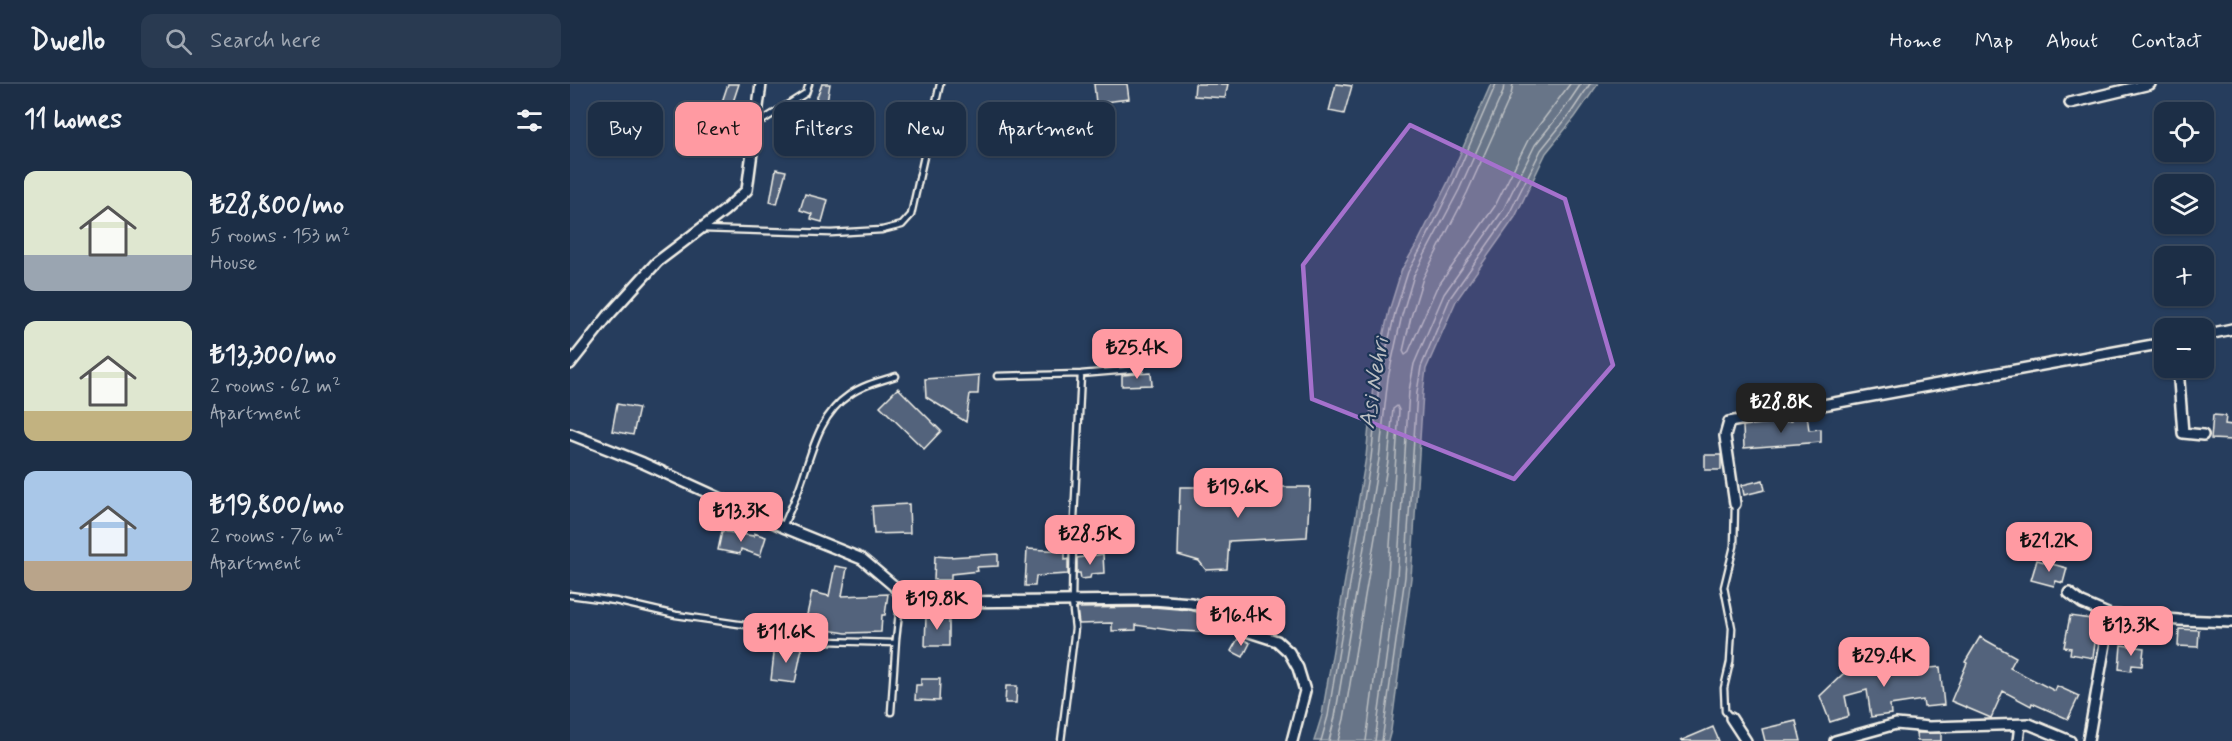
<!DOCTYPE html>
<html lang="en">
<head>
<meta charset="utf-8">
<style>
	body { margin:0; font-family:Mynerve,sans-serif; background:#293a51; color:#f1f3f6; height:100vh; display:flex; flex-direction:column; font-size:22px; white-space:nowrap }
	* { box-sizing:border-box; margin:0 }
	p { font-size:20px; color:#a0a8b3 }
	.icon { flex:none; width:33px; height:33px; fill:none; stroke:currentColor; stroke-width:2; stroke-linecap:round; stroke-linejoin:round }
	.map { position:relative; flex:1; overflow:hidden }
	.drawer { display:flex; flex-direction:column; background:#1c2e46; width:570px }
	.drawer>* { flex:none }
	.guide { position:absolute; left:18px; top:18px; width:570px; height:54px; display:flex; gap:12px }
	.fabs { position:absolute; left:1584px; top:18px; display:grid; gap:12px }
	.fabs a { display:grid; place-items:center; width:60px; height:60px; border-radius:12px; background:#1c2e46; box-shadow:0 2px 4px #0004,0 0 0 2px #3a4a5f; font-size:30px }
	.price { position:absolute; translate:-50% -51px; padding:0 14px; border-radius:12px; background:#ff9aa2; color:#111; font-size:20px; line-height:39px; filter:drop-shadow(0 2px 3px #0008) }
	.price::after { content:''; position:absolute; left:50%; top:36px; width:18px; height:14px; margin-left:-9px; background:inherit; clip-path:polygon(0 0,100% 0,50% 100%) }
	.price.selected { background:#222; color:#fff }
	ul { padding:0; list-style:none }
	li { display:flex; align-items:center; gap:18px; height:150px; padding:0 24px }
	li span { display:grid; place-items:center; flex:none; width:168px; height:120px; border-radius:12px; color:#555 }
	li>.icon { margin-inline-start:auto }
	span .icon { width:72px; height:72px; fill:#fffc; stroke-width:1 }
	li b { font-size:26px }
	h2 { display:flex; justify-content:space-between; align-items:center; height:72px; padding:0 24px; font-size:26px }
	.tag { padding:0 21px; border-radius:12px; background:#1c2e46; box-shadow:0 2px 4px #0004,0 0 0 2px #3a4a5f; font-size:21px; line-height:54px }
	.tag.selected { background:#ff9aa2; color:#111 }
	header { display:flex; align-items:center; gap:36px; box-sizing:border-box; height:84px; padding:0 30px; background:#1c2e46; border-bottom:2px solid #3a4a5f }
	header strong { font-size:28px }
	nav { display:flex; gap:33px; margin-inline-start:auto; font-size:21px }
	.search { width:420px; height:54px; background:#293a51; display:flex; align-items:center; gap:15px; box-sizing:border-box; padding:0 21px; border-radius:12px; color:#a0a8b3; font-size:22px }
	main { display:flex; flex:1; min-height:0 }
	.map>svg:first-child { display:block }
</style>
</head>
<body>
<header>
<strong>Dwello</strong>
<div class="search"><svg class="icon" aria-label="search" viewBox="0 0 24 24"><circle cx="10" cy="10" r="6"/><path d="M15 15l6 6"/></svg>Search here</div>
<nav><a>Home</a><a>Map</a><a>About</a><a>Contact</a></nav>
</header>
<main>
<section class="drawer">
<h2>11 homes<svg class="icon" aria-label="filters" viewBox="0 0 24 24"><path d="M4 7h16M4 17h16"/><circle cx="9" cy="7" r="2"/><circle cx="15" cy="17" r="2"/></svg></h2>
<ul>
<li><span style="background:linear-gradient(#dfe7d0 70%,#9aa5b1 0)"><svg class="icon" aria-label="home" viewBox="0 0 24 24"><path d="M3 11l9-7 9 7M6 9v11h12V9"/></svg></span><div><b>₺28,800/mo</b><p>5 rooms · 153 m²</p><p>House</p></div></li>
<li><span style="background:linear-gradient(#dfe7d0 75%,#c2b280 0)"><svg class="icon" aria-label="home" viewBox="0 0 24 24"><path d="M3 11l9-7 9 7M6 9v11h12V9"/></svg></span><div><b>₺13,300/mo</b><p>2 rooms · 62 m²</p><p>Apartment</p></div></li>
<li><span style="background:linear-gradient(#a9c7e8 75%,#b9a48a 0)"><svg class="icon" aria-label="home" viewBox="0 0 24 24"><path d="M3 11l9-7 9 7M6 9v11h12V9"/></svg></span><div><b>₺19,800/mo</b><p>2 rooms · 76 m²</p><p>Apartment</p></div></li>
</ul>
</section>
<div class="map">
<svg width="1662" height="657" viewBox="0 0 1662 657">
	<rect width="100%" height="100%" fill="#263d5d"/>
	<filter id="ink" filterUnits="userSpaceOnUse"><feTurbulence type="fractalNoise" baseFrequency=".0167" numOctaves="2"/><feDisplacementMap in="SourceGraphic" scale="12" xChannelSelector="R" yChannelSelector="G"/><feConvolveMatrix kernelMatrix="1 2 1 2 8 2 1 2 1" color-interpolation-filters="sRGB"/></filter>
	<g filter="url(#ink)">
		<path fill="#677588" stroke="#9fa7ae" stroke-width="1.5" d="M921 0H1028L1005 33 976 69 945 133 886 217 856 285 853 308 841 494 821 646 818 657H744L752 631 796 373 804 291 819 227 832 185 848 158 877 100Z"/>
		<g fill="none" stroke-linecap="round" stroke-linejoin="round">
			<path stroke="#bcbfc2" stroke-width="1.5" d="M943 0 941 11 897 109 853 194 841 233 833 267 835 271 838 269 866 205 925 122 958 56 1000 0
				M751 657 758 632 801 374 810 292 825 229 838 188 853 161 882 102 926 0
				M759 657 765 633 809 375 818 294 832 231 844 191 889 106 933 8 934 0
				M768 657 774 635 818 377 823 325 827 322 829 326 818 492 796 657
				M805 657 827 493 839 307 844 280 874 210 933 126 965 61 994 25 1011 0
				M812 657 835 493 847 308 851 283 880 214 939 130 971 66 1000 30 1020 0"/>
		</g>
		<path fill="#52647b" stroke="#f4f1e8" stroke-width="1.5" d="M158 0H169L160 27 150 24Z
			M252 0H260L257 18H260L256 28 243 23Z
			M524 0H557L559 15 526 19Z
			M625 0H658L655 14 624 12Z
			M766 0 782 2 774 30 759 27Z
			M206 85 216 87 207 120 200 118Z
			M235 110 258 116 252 138 241 135 242 130 230 126Z
			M581 289 582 301 552 302V291Z
			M409 291 408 310H400L396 338 356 313 355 295Z
			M328 304 371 347 354 365 310 322Z
			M47 320 69 324 63 351 42 347Z
			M1237 331 1239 346 1251 345V358L1174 364 1173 342 1221 337 1220 334Z
			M1643 331 1656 332 1655 340 1662 341V356L1641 355Z
			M1135 371H1151V386H1135Z
			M1193 396 1195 406 1174 411 1172 401Z
			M610 403H740L737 453 659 457 657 485 636 486 629 477 608 471Z
			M339 420 340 449 304 450 302 422Z
			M152 447 184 452V449L196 453 190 472 171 465 170 470 148 466Z
			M457 465 495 467V476L498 475V490L466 492 465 502H455Z
			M428 470V482L407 483 408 487 381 490V496H364L365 472 379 473Z
			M533 470 534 489 521 490 520 494 511 495 510 489H507V474Z
			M1467 476 1497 484 1493 499 1486 497 1484 502 1461 496Z
			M265 482 277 484 272 512 318 510 315 531H312L311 548 276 549 251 545 250 548 234 544 242 508 259 512Z
			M583 523 620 526 634 530 633 548 606 547 566 541V546L542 547V539L509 540 507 524Z
			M356 532H379V562H355Z
			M1500 532 1528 536 1523 574 1500 570 1501 564 1494 563Z
			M1609 545 1629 546 1628 563 1608 562Z
			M669 553 680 559 673 573 661 567Z
			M1410 553 1446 573 1440 584 1485 607 1487 602 1509 612 1498 635 1462 619 1461 622 1433 607 1421 634 1381 617 1397 579 1395 578Z
			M205 561 232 564 225 599 201 596Z
			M1551 561 1574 564 1572 582 1562 581 1561 587 1549 585Z
			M1324 568 1329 591 1350 588V585L1370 583 1374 621 1354 623 1353 616 1320 621 1321 630 1301 633 1297 606 1275 612 1279 632 1260 638 1250 612 1273 590 1300 582 1299 573Z
			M351 595H370L369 617 345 616 346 601H351Z
			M436 602H447L446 619H435Z
			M1226 637 1231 657H1195L1192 645Z
			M1143 643 1149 657H1110Z
			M1346 649H1371V657H1347Z"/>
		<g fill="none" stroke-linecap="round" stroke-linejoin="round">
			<g stroke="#f4f1e8" stroke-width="9">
				<path id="service" d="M187 40 236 9 239 0
					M132 145 261 149 312 146 332 141 341 131 370 0
					M427 292 511 290 570 285
					M213 443C219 428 226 414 231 399 242 368 249 331 279 311 293 301 310 297 326 292
					M0 511 45 517 106 531 231 549 256 557 325 559
					M321 628 326 555 331 512
					M1161 634 1155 627 1154 604 1160 578 1162 544 1154 503 1164 462 1165 420
					M491 657 505 544 502 518 503 456 511 290"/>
			</g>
			<g stroke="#f4f1e8" stroke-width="14">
				<path id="minor" d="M1500 19 1580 0
					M1634 251 1662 245
					M0 280 38 232 87 178 154 127 177 106 191 0
					M1608 284 1613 349 1633 351
					M0 350 73 379 213 443 292 475 324 502 331 512 378 518 583 516 621 519 637 524 664 543 707 557 719 568 728 584 735 607 722 657
					M1165 420 1155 352 1159 338 1594 259
					M1499 509 1512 519 1540 531 1518 657
					M1540 531 1609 536 1662 538
					M1161 634 1176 657
					M1265 657 1326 640 1359 643 1459 640 1500 657
					M1448 657 1450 641"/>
			</g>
			<use href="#service" stroke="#1d3557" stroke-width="4.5"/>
			<use href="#minor" stroke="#1d3557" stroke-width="9"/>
		</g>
	</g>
	<path fill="#a571cd" fill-opacity="0.2" stroke="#a571cd" stroke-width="4.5" stroke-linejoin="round" d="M840 41 995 115 1043 281 944 395 742 315 733 181Z"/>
	<g text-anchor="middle" stroke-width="4.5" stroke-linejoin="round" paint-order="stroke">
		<g font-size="24" font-style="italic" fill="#bcbfc2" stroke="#1d3557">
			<text transform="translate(803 299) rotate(-81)" y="8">Asi Nehri</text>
		</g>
	</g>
</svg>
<div class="fabs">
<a><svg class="icon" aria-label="locate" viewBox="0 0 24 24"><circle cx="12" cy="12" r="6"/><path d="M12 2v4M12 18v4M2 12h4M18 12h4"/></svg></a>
<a><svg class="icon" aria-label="layers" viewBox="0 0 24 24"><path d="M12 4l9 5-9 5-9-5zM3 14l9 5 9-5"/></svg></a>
<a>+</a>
<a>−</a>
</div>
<b class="price" style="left:567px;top:296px">₺25.4K</b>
<b class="price selected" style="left:1211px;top:350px">₺28.8K</b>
<b class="price" style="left:668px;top:435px">₺19.6K</b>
<b class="price" style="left:171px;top:459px">₺13.3K</b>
<b class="price" style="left:520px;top:482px">₺28.5K</b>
<b class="price" style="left:1479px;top:489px">₺21.2K</b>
<b class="price" style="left:367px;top:547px">₺19.8K</b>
<b class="price" style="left:671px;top:563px">₺16.4K</b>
<b class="price" style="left:1561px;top:573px">₺13.3K</b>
<b class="price" style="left:216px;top:580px">₺11.6K</b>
<b class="price" style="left:1314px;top:604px">₺29.4K</b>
<div class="guide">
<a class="tag">Buy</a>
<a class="tag selected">Rent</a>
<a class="tag">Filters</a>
<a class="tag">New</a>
<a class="tag">Apartment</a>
</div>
</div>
</main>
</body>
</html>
